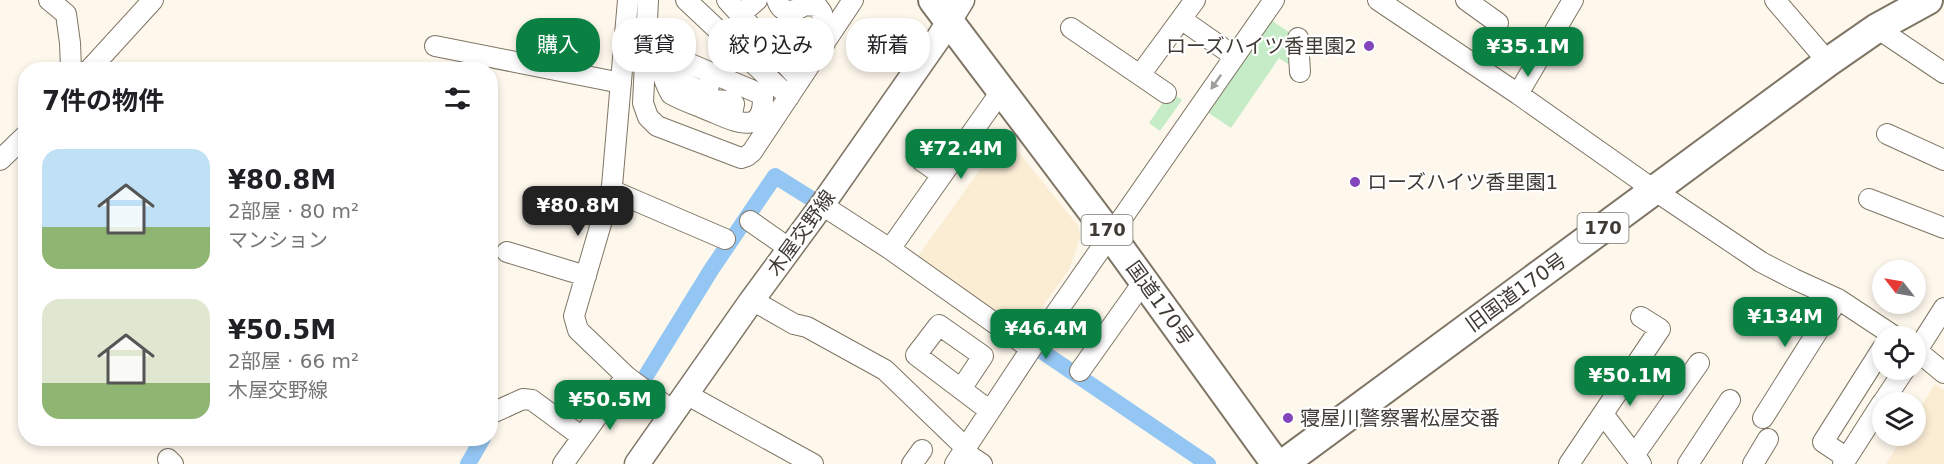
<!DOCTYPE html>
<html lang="ja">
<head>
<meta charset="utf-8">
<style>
	body { margin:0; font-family:"DejaVu Sans","Noto Sans JP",sans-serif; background:#f2f2f2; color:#202124; height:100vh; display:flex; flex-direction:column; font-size:22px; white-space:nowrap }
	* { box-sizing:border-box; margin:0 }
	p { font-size:20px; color:#757577 }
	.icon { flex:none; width:33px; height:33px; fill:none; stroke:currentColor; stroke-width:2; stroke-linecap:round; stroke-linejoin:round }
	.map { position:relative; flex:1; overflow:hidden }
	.drawer { position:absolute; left:18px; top:62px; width:480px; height:384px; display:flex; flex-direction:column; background:#fff; border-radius:24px; box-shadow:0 3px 9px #0003 }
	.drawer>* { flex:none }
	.guide { position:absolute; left:516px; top:18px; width:570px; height:54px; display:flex; gap:12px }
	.needle { width:39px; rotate:301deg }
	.fabs { position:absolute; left:1872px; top:260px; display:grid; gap:12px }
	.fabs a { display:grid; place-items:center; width:54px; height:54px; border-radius:50%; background:#fff; box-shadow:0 3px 9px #0003; font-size:30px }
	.price { position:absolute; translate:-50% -51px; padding:0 14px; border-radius:12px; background:#0b8043; color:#fff; font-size:20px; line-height:39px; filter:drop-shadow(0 2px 3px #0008) }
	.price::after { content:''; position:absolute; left:50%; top:36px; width:18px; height:14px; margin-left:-9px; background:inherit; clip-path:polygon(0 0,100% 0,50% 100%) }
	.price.active { background:#222; color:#fff }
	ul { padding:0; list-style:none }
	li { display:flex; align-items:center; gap:18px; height:150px; padding:0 24px }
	li span { display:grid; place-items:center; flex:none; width:168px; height:120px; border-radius:18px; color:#555 }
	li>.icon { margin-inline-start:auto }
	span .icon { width:72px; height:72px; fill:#fffc; stroke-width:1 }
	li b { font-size:26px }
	h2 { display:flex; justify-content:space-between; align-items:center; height:72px; padding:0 24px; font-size:26px }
	.chip { padding:0 21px; border-radius:24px; background:#fff; box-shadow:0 3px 9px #0003; font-size:21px; line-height:54px }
	.chip.active { background:#0b8043; color:#fff }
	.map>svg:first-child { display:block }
</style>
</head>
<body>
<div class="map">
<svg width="1944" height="464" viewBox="0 0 1944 464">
	<rect width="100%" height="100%" fill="#fdf7ec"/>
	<path fill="#fbecd4" d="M1005 135 1079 227 1080 238 1069 270 1024 332 916 259Z
		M1935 384 1944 390V464H1886L1904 435H1916V415Z"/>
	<path fill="#c6ecc7" d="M1263 15 1298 38 1300 72 1279 58 1231 128 1198 106Z
		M1170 92 1182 100 1160 131 1149 123Z"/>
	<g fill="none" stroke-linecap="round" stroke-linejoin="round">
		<path stroke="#94c6f3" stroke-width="16" d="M1022 338 1208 464
			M647 374 711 270 775 176 831 211
			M468 464 483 438"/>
		<g stroke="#7f7565" stroke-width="22">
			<path id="minor" d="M49 0 66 14 70 43 71 69
				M628 0 612 186 574 316 578 330 626 376 674 412
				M648 0 643 103 648 117 657 126 741 158 747 156 752 152 853 0
				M686 0 789 97
				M727 0 800 80
				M777 0C782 15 794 12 805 5L817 6 822 13 825 43
				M1378 0 1518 94 1654 190 1761 262 1794 279 1838 299 1894 336
				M1466 0 1498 23
				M1775 0 1828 62
				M741 14 757 0
				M1181 19 1234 56
				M1071 28 1166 93
				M1877 28 1944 73
				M1298 38 1300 72
				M435 46 621 83
				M666 55 674 57 763 95C764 138 735 121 710 111 697 105 683 101 671 94 662 78 661 72 666 55Z
				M687 62 680 81 699 90 694 104
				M90 69 153 0
				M713 74 707 91 713 100 730 101 734 104 731 119
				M1140 75 1195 0
				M1518 94 1573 0
				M1887 134 1944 160
				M0 160 26 135
				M922 161 942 175
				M611 190 725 239
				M1869 199 1944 228
				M822 205 890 249 1031 349
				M750 221 790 249
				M890 249 1002 90
				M507 252 586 276
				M752 300 794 324 807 327 885 370 966 448
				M1916 350 1944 373
				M1916 352 1944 308
				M1080 371 1144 281
				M961 389 983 356 939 325 916 355 990 411
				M686 394 813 464
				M1883 402 1905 369
				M490 414 523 399 532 400 582 437
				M1603 414 1641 464
				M1763 418 1838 299
				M964 452 982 464
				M1635 454 1699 363
				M1847 458 1823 442 1882 349
				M168 459 173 464
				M563 464 626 376
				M912 464 922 450
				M955 464 1031 349 1274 0
				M1569 464 1660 329 1641 317
				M1688 464 1730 400
				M1753 464 1768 439
				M1843 464 1882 403"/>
		</g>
		<g stroke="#7f7565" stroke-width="27">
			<path id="major" d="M637 464 752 300 822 205 938 39 962 0"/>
		</g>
		<g stroke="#7f7565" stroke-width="32">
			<path id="highway" d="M933 0 1111 236 1276 464
				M1283 464 1828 62 1877 28 1928 0"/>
		</g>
		<use href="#minor" stroke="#fff" stroke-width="20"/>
		<use href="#major" stroke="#fff" stroke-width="24"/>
		<use href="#highway" stroke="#fff" stroke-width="28"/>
	</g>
	<defs><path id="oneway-solid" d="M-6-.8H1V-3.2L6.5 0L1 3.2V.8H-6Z" transform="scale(1.5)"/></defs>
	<use fill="#9f9d9a" href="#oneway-solid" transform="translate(1216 82) rotate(125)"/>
	<g fill="#8245bb" stroke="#fff" stroke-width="2">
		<circle cx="1369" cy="46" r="6"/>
		<circle cx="1355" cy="182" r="6"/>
		<circle cx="1288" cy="418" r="6"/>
	</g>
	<g text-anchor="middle" stroke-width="4.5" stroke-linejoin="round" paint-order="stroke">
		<g fill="#fff" stroke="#797671" stroke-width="1.5">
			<rect x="1577.5" y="213" width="51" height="30" rx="4.5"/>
			<rect x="1081.5" y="215" width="51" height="30" rx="4.5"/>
		</g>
		<g font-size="18" font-weight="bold" fill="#3f3b34">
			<text x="1603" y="234">170</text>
			<text x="1107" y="236">170</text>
		</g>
		<g font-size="20" fill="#3f3b34" stroke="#fff" text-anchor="start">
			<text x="1357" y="53" text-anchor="end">ローズハイツ香里園2</text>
			<text x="1367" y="189">ローズハイツ香里園1</text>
			<text x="1300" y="425">寝屋川警察署松屋交番</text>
		</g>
		<g font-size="20" fill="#3f3b34" stroke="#fff">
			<text transform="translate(801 233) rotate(-54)" y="7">木屋交野線</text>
			<text transform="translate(1516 292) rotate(-36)" y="7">旧国道170号</text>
			<text transform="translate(1160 303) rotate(54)" y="7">国道170号</text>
		</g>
	</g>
</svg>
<div class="fabs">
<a><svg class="needle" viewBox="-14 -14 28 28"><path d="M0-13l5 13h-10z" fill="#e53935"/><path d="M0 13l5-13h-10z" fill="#757577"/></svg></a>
<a><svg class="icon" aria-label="locate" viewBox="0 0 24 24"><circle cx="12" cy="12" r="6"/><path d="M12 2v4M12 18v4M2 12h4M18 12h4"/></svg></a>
<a><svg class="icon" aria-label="layers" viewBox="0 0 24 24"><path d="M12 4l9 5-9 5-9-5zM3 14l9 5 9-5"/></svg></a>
</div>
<b class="price" style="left:1528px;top:78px">¥35.1M</b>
<b class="price" style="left:961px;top:180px">¥72.4M</b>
<b class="price active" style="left:578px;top:237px">¥80.8M</b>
<b class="price" style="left:1785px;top:348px">¥134M</b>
<b class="price" style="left:1046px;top:360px">¥46.4M</b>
<b class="price" style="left:1630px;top:407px">¥50.1M</b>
<b class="price" style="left:610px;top:431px">¥50.5M</b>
<div class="guide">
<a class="chip active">購入</a>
<a class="chip">賃貸</a>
<a class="chip">絞り込み</a>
<a class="chip">新着</a>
</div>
<section class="drawer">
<h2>7件の物件<svg class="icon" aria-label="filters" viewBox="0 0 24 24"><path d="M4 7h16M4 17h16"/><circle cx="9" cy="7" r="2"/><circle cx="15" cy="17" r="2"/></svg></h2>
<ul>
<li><span style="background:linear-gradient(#bfe0f5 65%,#8fb573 0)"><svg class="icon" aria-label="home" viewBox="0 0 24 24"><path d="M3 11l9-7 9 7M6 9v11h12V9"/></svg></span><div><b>¥80.8M</b><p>2部屋 · 80 m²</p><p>マンション</p></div></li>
<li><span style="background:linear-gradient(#dfe7d0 70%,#8fb573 0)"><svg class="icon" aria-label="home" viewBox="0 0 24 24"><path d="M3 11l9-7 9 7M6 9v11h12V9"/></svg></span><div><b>¥50.5M</b><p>2部屋 · 66 m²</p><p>木屋交野線</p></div></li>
</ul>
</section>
</div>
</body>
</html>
